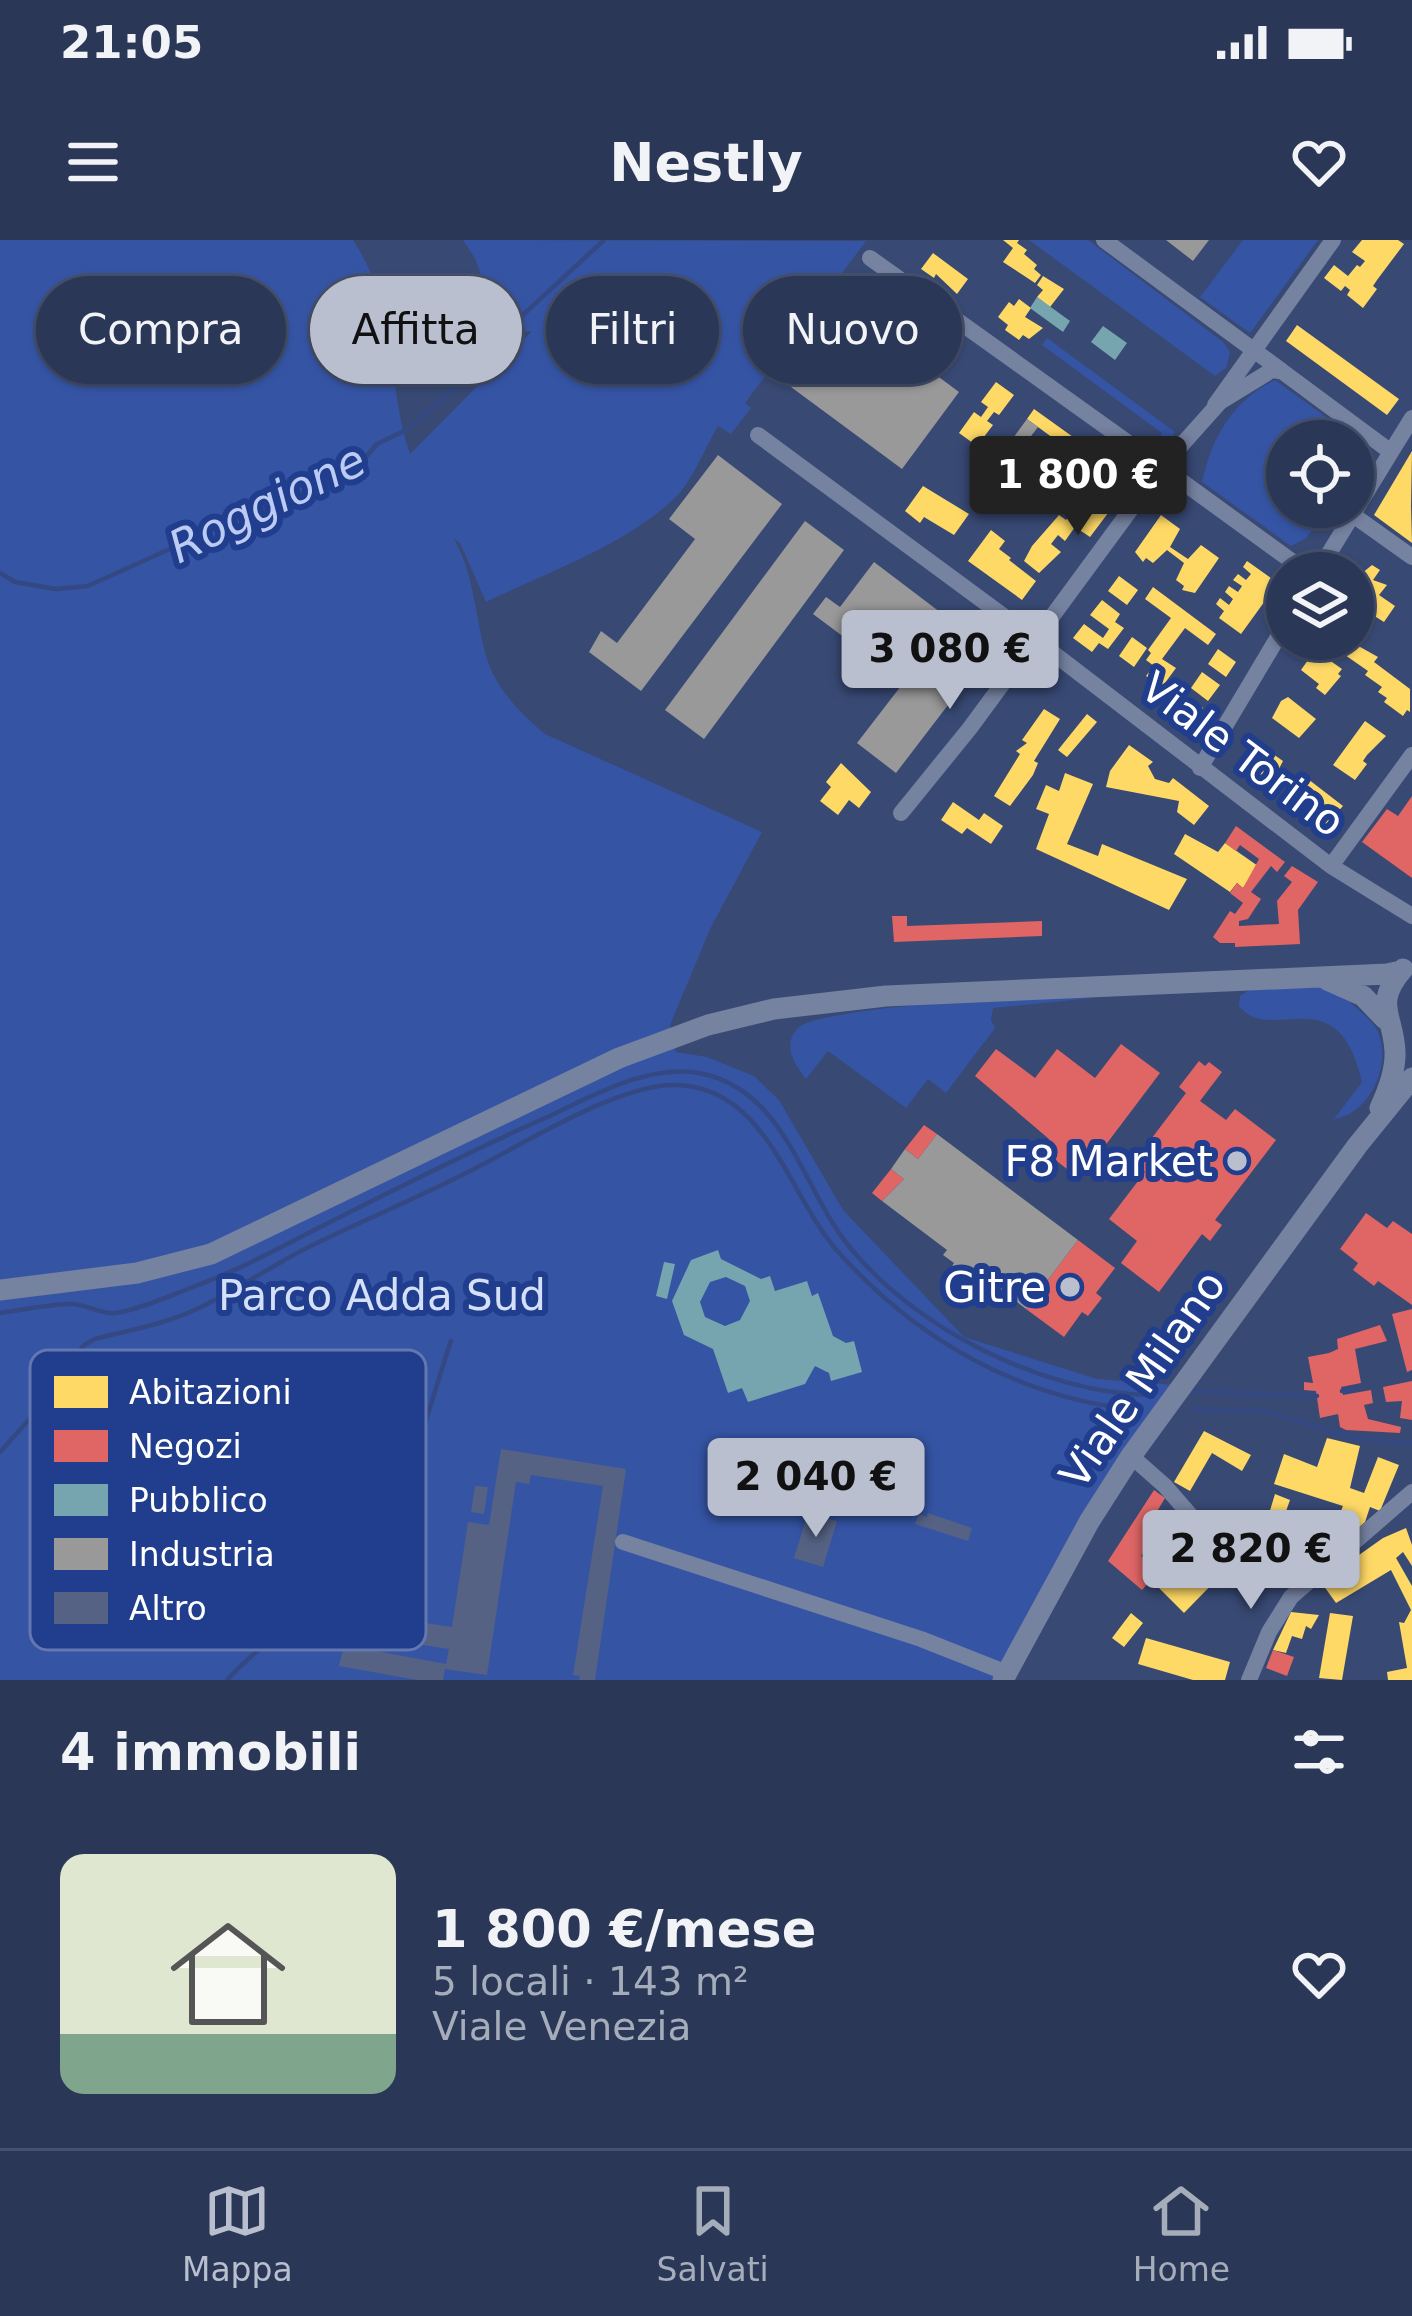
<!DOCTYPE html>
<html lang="it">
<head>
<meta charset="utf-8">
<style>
	body { margin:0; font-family:"DejaVu Sans",sans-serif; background:#364261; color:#f1f3f6; height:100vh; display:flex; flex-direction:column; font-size:45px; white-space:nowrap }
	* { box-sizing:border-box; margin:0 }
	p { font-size:39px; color:#a5acba }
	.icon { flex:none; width:66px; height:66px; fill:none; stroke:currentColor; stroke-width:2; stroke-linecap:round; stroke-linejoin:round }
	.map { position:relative; height:1440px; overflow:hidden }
	.sheet { display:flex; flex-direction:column; background:#2a3757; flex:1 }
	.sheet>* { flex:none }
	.guide { position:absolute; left:36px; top:36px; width:1341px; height:108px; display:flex; gap:24px }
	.tools { position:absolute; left:1266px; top:180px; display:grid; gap:24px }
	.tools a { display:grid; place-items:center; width:108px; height:108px; border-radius:50%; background:#2a3757; box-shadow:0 3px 9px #0004,0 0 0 3px #46516d; font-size:60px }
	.price { position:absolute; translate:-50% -102px; padding:0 27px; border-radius:12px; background:#b9bfce; color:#111; font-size:39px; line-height:78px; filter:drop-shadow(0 3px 6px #0008) }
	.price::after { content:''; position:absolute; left:50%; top:72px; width:36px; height:27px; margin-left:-18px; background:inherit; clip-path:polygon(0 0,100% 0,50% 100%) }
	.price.selected { background:#222; color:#fff }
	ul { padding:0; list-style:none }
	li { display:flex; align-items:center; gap:36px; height:300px; padding:0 60px }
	li span { display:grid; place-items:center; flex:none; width:336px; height:240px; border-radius:24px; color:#555 }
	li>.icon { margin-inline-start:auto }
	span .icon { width:144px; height:144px; fill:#fffc; stroke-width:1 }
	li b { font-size:51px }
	h2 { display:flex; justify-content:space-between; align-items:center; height:144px; padding:0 60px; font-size:51px }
	.chip { padding:0 42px; border-radius:54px; background:#2a3757; box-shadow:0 3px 9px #0004,0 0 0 3px #46516d; font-size:42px; line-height:108px }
	.chip.selected { background:#b9bfce; color:#111 }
	.status { display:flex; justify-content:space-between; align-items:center; height:84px; padding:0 60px; background:#2a3757; direction:ltr }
	.status svg { height:33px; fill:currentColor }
	header { display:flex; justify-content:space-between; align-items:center; height:156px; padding:0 60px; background:#2a3757; font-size:54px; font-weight:700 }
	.dock { display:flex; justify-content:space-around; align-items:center; height:168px; border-top:3px solid #46516d; background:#2a3757; font-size:33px; color:#a5acba }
	.dock a { display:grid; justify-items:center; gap:6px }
	.dock .selected { color:#b9bfce }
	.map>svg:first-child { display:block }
</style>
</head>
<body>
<div class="status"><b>21:05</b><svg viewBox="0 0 49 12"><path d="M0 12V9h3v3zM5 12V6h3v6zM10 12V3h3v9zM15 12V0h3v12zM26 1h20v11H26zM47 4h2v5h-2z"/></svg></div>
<header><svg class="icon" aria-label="menu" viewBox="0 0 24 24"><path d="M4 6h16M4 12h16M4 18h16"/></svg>Nestly<svg class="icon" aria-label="heart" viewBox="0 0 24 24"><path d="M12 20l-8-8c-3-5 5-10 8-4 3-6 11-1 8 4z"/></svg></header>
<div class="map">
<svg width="1412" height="1440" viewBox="0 0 1412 1440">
	<rect width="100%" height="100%" fill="#384974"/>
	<path fill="#3554a4" d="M0 0H353C400 72 385 139 410 214L532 91C478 100 490 60 478 26 475 17 468 8 463 0L866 1 745 163 751 168 731 194 718 186C705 208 693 240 675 258 624 306 548 332 486 362L460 303 454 299C475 336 475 378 487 419 497 450 521 474 545 494L762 592 711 687 670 785 676 812 707 817 754 836 779 860 843 970 964 1097 1097 1139 1174 1145 995 1440H0Z
		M1029 0H1088L1223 102 1230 112 1226 128 1215 136Z
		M1243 0H1318L1250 93 1200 57Z
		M1047 98 1175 192 1162 210 1153 207 1162 193 1042 105Z
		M1275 140 1352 196 1355 203 1353 221V201H1287V267H1331L1306 298 1291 306 1202 242C1212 197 1233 160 1275 140Z
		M1310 746 1334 749 1354 758 1351 763C1361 772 1372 780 1378 792 1392 825 1370 874 1334 879L1362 842C1337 734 1272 807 1239 766L1240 756 1249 750Z
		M1093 758 993 768 991 780 995 788 946 853 928 839 906 868 828 811 806 839C795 824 782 807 797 789 815 766 1055 754 1093 758Z
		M1193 1299H1199L1286 1330 1281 1340 1239 1327 1218 1334 1186 1303Z"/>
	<path fill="#ffd966" d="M1003 0H1019L1017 3 1027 10 1024 14 1037 25 1034 29 1041 35 1035 43 1003 22 1013 8Z
		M1362 0H1398L1404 4 1377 40 1373 46 1377 49 1363 68 1347 55 1350 50 1345 46 1341 51 1324 38 1334 25 1348 36 1357 25 1360 27 1365 21 1352 12Z
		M933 13 968 39 957 54 936 34 934 38 921 29Z
		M1043 36 1064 49 1050 67 1037 57 1043 50 1037 45Z
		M1019 59 1031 68 1025 77 1043 88 1029 99 1023 95 1019 100 1005 90 1008 85 998 77 1009 62 1014 66Z
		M1297 85 1399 159 1387 175 1286 101Z
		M996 142 1014 155 999 175 994 172 987 181 993 185 977 206 959 193 974 172 981 177 988 167 981 162Z
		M1034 169 1133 240 1090 297 1075 287 1065 301 1058 295 1051 304 1061 312 1039 333 1024 321 1032 306 1059 275 1066 280 1091 247 1076 236 1086 222 1027 179Z
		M1412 211 1411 266 1412 303 1374 275Z
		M923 246 969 274 954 295 924 277 920 283 905 271Z
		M1161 275 1180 289 1170 307 1188 319 1201 305 1219 318 1195 353 1182 350 1184 346 1176 340 1184 323 1167 310 1153 323 1146 318 1143 322 1135 312Z
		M991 290 1005 301 999 309 1011 318 1009 320 1036 341 1022 360 968 321Z
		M1247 321 1278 343 1241 394 1219 378 1224 371 1216 364 1220 358 1229 365 1233 359 1225 352 1229 346 1238 352 1242 346 1233 340 1238 334 1246 340 1251 334 1243 327Z
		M1372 325 1380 330 1373 340 1387 345 1379 355 1395 366 1384 382 1368 372 1360 383 1353 378V363L1364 354 1360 351 1364 345 1356 338Z
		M1119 336 1138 350 1127 365 1108 351Z
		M1153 347 1216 394 1208 405 1185 388 1162 419 1176 428 1162 447 1146 436 1154 426 1146 420 1151 413 1148 410 1171 378 1145 359Z
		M1102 360 1120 374 1115 382 1124 388 1108 409 1099 403 1092 412 1073 398 1084 384 1103 398 1109 389 1090 375Z
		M1132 397 1147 408 1134 427 1119 416Z
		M1322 399H1346L1378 417 1374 422 1410 449V472L1407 470 1403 476 1384 462 1387 458 1378 452 1382 447 1365 435 1368 431Z
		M1218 409 1236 422 1226 437 1208 424Z
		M1315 410 1342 429 1338 434 1341 436 1325 455 1316 448 1319 444 1301 430Z
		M1202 432 1220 445 1208 461 1191 448Z
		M1185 455 1203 468 1191 484 1173 471Z
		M1288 457 1316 479 1299 498 1272 478 1281 461Z
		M1044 469 1060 479 1034 521 1038 523 1033 535 1010 566 994 556 1020 514 1016 511 1027 503 1022 500Z
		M1087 474 1097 482 1067 517 1058 510Z
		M1365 481 1386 496 1367 515 1363 521 1367 524 1355 540 1333 525Z
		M1254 501 1283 521 1271 544 1241 525Z
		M1129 505 1153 522 1148 526 1155 539 1169 543 1173 538 1209 566 1194 585 1177 572 1179 561 1106 547 1110 531Z
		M841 523 871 552 859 568 849 560 838 575 820 561 831 547 826 542Z
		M1065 533 1093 544 1067 604 1098 616 1102 604 1187 639 1169 670 1036 609 1049 574 1036 569 1046 545 1059 551Z
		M1308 539 1343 566 1325 585 1295 562 1301 555 1289 547 1293 541 1301 548Z
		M953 562 979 580 984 573 1003 586 991 604 967 588 962 594 941 580Z
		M1185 594 1218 612 1225 603 1258 626 1243 648 1237 643 1230 652 1174 614Z
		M1204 1191 1251 1215 1242 1231 1212 1213 1190 1251 1174 1242Z
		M1327 1198 1360 1206 1350 1248 1364 1253 1378 1217 1399 1225 1380 1271 1370 1267 1365 1282 1314 1328 1259 1307 1275 1254 1290 1260 1278 1294 1308 1305 1338 1278 1343 1266 1274 1244 1284 1214 1317 1227Z
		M1406 1288 1412 1305V1326L1403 1312 1396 1318 1412 1346V1440H1388L1387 1432 1407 1428 1399 1382 1404 1383 1411 1370 1391 1330 1336 1363 1321 1342 1383 1298Z
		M1186 1303 1220 1336 1184 1373 1151 1340Z
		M1239 1327 1263 1332 1259 1349 1236 1343Z
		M1291 1372 1319 1375 1311 1389 1306 1386 1302 1399 1292 1396 1286 1413 1273 1410Z
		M1131 1373 1143 1383 1124 1407 1112 1398Z
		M1330 1373 1353 1376 1342 1440 1319 1438Z
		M1146 1398 1230 1422 1225 1440H1193L1138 1424Z"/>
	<path fill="#e06666" d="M1412 556V638L1362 602 1387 569 1398 576Z
		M1236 586 1285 622 1277 632 1271 626 1251 652 1261 659 1248 679 1239 681V686L1279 684 1277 661 1292 642 1284 636 1292 626 1318 642 1298 670 1300 704 1235 707V703H1220L1213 697 1230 671 1235 674 1243 663 1230 653 1237 643 1243 648 1259 619 1240 605 1236 611 1225 603Z
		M892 676H907V686L1042 681V696L894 702Z
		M1121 804 1160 833 1080 939 1041 909 1049 899 975 836 996 809 1035 838 1057 809 1095 838Z
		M1199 821 1205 826 1209 822 1222 832 1200 861 1226 880 1235 869 1276 900 1215 980 1222 985 1210 1001 1202 994 1159 1052 1121 1023 1137 1001 1109 979 1145 932 1133 923 1186 853 1179 847Z
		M924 885 937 894 918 919 905 909Z
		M891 929 904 939 882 961 872 953Z
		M1366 973 1387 988 1393 981 1412 994V1065L1378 1041 1374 1046 1353 1030 1358 1023 1340 1009Z
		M1078 1000 1115 1028 1096 1053 1102 1058 1088 1076 1082 1072 1064 1097 1026 1069Z
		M1412 1069V1130L1407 1132 1392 1074Z
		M1380 1085 1387 1101 1355 1109 1361 1143 1341 1147 1343 1155 1371 1150 1373 1163 1364 1165 1368 1179 1401 1187 1400 1193 1346 1190 1340 1187 1338 1174 1320 1178 1316 1151 1304 1150V1142L1313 1143 1308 1117 1329 1113 1338 1109 1337 1099Z
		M1412 1141V1180L1400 1178 1402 1161 1386 1162 1383 1147Z
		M1154 1250 1165 1258 1152 1280 1179 1299 1167 1313 1150 1302 1141 1316 1159 1331 1142 1350 1108 1321Z
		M1273 1410 1294 1417 1287 1436 1266 1428Z"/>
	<path fill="#76a5af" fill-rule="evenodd" d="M1037 57 1070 81 1063 92 1030 68Z
		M1103 86 1127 103 1115 120 1091 102Z
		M718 1010 721 1019 761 1039 770 1036 775 1051 807 1041 812 1056 818 1053 833 1096 846 1103 854 1101 862 1132 831 1141 829 1133 815 1126 805 1144 748 1162 742 1148 728 1153 713 1109 684 1095 672 1061 691 1020ZM726 1037 745 1046 750 1061 740 1080 725 1086 705 1077 700 1062 710 1042Z
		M664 1022 675 1024 667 1059 656 1056Z"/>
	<path fill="#999" d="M1166 0H1209L1193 21Z
		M849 70 959 152 902 229 791 147Z
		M1027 179 1038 187 1025 204 1026 209 1064 236 1055 247 1050 244 1043 254 997 220Z
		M718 215 782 264 641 451 589 412 601 391 617 403 695 299 669 279Z
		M805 281 844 310 704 499 665 470Z
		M874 322 990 410 896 533 857 503 904 442 813 374 826 357 840 367Z
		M937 894 1078 1000 1026 1069 994 1044 990 1049 951 1028 954 1023 943 1015 947 1010 882 961 904 939 891 929 905 909 918 919Z"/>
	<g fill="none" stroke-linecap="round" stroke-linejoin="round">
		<path stroke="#344983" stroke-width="4.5" d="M0 333 15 342 56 349 88 346 236 279 353 232 377 204 408 189 448 154 511 86 604 0
			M0 1073C23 1070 48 1064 72 1064 87 1064 101 1075 116 1073 141 1069 169 1056 193 1047 242 1029 287 1004 332 981 403 945 473 910 545 878 591 857 646 824 699 833 785 849 801 946 848 1005 914 1088 1043 1153 1149 1155
			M1191 1151 1317 1156
			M1342 1151 1353 1149
			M1194 1169 1265 1171 1355 1198 1412 1203
			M0 1212 44 1163 84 1105 95 1099C130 1090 166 1084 199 1068 241 1048 278 1021 319 1002 369 978 419 957 468 932 520 906 619 843 676 845 768 847 788 957 840 1014 919 1101 1021 1159 1139 1170
			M227 1440C270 1393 329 1359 368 1307 411 1249 428 1168 451 1101"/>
	</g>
	<path fill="#556284" d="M863 1204 892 1213 884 1238 855 1229Z
		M501 1209 626 1229 595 1440H579L580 1436 573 1435 603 1246 531 1235 529 1244 516 1242 487 1435 445 1429 443 1440H417L339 1426 344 1405 446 1424 449 1409 403 1402 406 1380 452 1387 468 1282 489 1285Z
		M475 1246 488 1247 484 1274 471 1272Z
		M808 1273 837 1281 823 1327 794 1318Z
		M928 1273 972 1288 968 1301 915 1284 919 1274 927 1277Z"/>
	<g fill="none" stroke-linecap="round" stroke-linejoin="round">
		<path stroke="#7582a0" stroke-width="16" d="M1104 0 1282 131
			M870 18 1162 227 970 488 901 573
			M1215 165 1333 0
			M758 195 1036 400 1331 626 1412 676
			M1391 212 1412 178
			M1353 275 1412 317
			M1308 333 1162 227 1220 162 1272 130 1283 132 1391 212 1317 333
			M1200 528 1287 382
			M1331 626 1412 515
			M1131 1216 1165 1246 1205 1292 1291 1325 1308 1339
			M623 1302 921 1399 1007 1433
			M1249 1440 1269 1392 1291 1357 1412 1252"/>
		<path stroke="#7582a0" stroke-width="21" d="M1327 740 1363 756 1385 779
			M1380 868C1388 851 1396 831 1395 811 1393 774 1373 764 1403 729
			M0 1050 137 1033 211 1014 619 818 708 785 774 769 886 756 1387 734 1401 731
			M1003 1440 1089 1282 1131 1216 1357 906 1412 838"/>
	</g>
	<g fill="#b9bfce" stroke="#203e8d" stroke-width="4.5">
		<circle cx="1237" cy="921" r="12"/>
		<circle cx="1070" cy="1047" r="12"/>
	</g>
	<g text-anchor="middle" stroke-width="12" stroke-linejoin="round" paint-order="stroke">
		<g font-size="42" fill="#fff" stroke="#203e8d">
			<text transform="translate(1243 514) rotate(37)" y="15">Viale Torino</text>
			<text transform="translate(1142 1139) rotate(-55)" y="15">Viale Milano</text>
		</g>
		<g font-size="42" fill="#fff" stroke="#203e8d" text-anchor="end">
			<text x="1213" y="936">F8 Market</text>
			<text x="1046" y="1062">Gitre</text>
		</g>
		<g font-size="42" fill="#d4dff9" stroke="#203e8d">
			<text x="382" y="1070">Parco Adda Sud</text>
		</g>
		<g font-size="45" font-style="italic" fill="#bbcbf3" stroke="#203e8d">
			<text transform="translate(267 263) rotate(-26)" y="16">Roggione</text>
		</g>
	</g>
	<rect x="30" y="1110" width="396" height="300" rx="18" fill="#203e8d" stroke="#6378af" stroke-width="3"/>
	<rect x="54" y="1136" width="54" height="32" fill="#ffd966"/>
	<rect x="54" y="1190" width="54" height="32" fill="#e06666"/>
	<rect x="54" y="1244" width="54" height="32" fill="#76a5af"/>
	<rect x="54" y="1298" width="54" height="32" fill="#999"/>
	<rect x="54" y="1352" width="54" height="32" fill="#556284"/>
	<g font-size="33" fill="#fff">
		<text x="129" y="1164">Abitazioni</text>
		<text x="129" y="1218">Negozi</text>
		<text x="129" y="1272">Pubblico</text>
		<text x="129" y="1326">Industria</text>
		<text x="129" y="1380">Altro</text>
	</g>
</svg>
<div class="tools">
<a><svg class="icon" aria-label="locate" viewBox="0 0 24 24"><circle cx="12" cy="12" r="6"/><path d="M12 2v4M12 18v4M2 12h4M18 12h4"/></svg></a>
<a><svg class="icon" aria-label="layers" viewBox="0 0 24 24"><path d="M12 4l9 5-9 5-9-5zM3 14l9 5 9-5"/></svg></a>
</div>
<b class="price selected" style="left:1078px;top:298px">1 800 €</b>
<b class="price" style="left:950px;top:472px">3 080 €</b>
<b class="price" style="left:816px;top:1300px">2 040 €</b>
<b class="price" style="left:1251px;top:1372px">2 820 €</b>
<div class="guide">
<a class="chip">Compra</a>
<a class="chip selected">Affitta</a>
<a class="chip">Filtri</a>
<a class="chip">Nuovo</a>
</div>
</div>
<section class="sheet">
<h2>4 immobili<svg class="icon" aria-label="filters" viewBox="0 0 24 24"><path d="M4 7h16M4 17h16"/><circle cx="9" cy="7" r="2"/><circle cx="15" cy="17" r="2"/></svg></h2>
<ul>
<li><span style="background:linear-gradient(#dfe7d0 75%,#7fa58c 0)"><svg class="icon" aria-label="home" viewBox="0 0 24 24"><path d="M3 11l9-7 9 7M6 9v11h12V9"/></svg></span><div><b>1 800 €/mese</b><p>5 locali · 143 m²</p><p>Viale Venezia</p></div><svg class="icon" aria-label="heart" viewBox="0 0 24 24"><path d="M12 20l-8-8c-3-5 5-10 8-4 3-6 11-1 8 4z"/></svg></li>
</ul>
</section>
<nav class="dock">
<a class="selected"><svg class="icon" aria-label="map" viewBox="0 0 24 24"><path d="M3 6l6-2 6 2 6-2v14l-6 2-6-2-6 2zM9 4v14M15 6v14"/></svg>Mappa</a>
<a><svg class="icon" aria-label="saved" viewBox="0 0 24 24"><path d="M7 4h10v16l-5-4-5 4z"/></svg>Salvati</a>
<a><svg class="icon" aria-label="home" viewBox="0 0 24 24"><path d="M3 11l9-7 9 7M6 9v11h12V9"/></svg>Home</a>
</nav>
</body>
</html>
